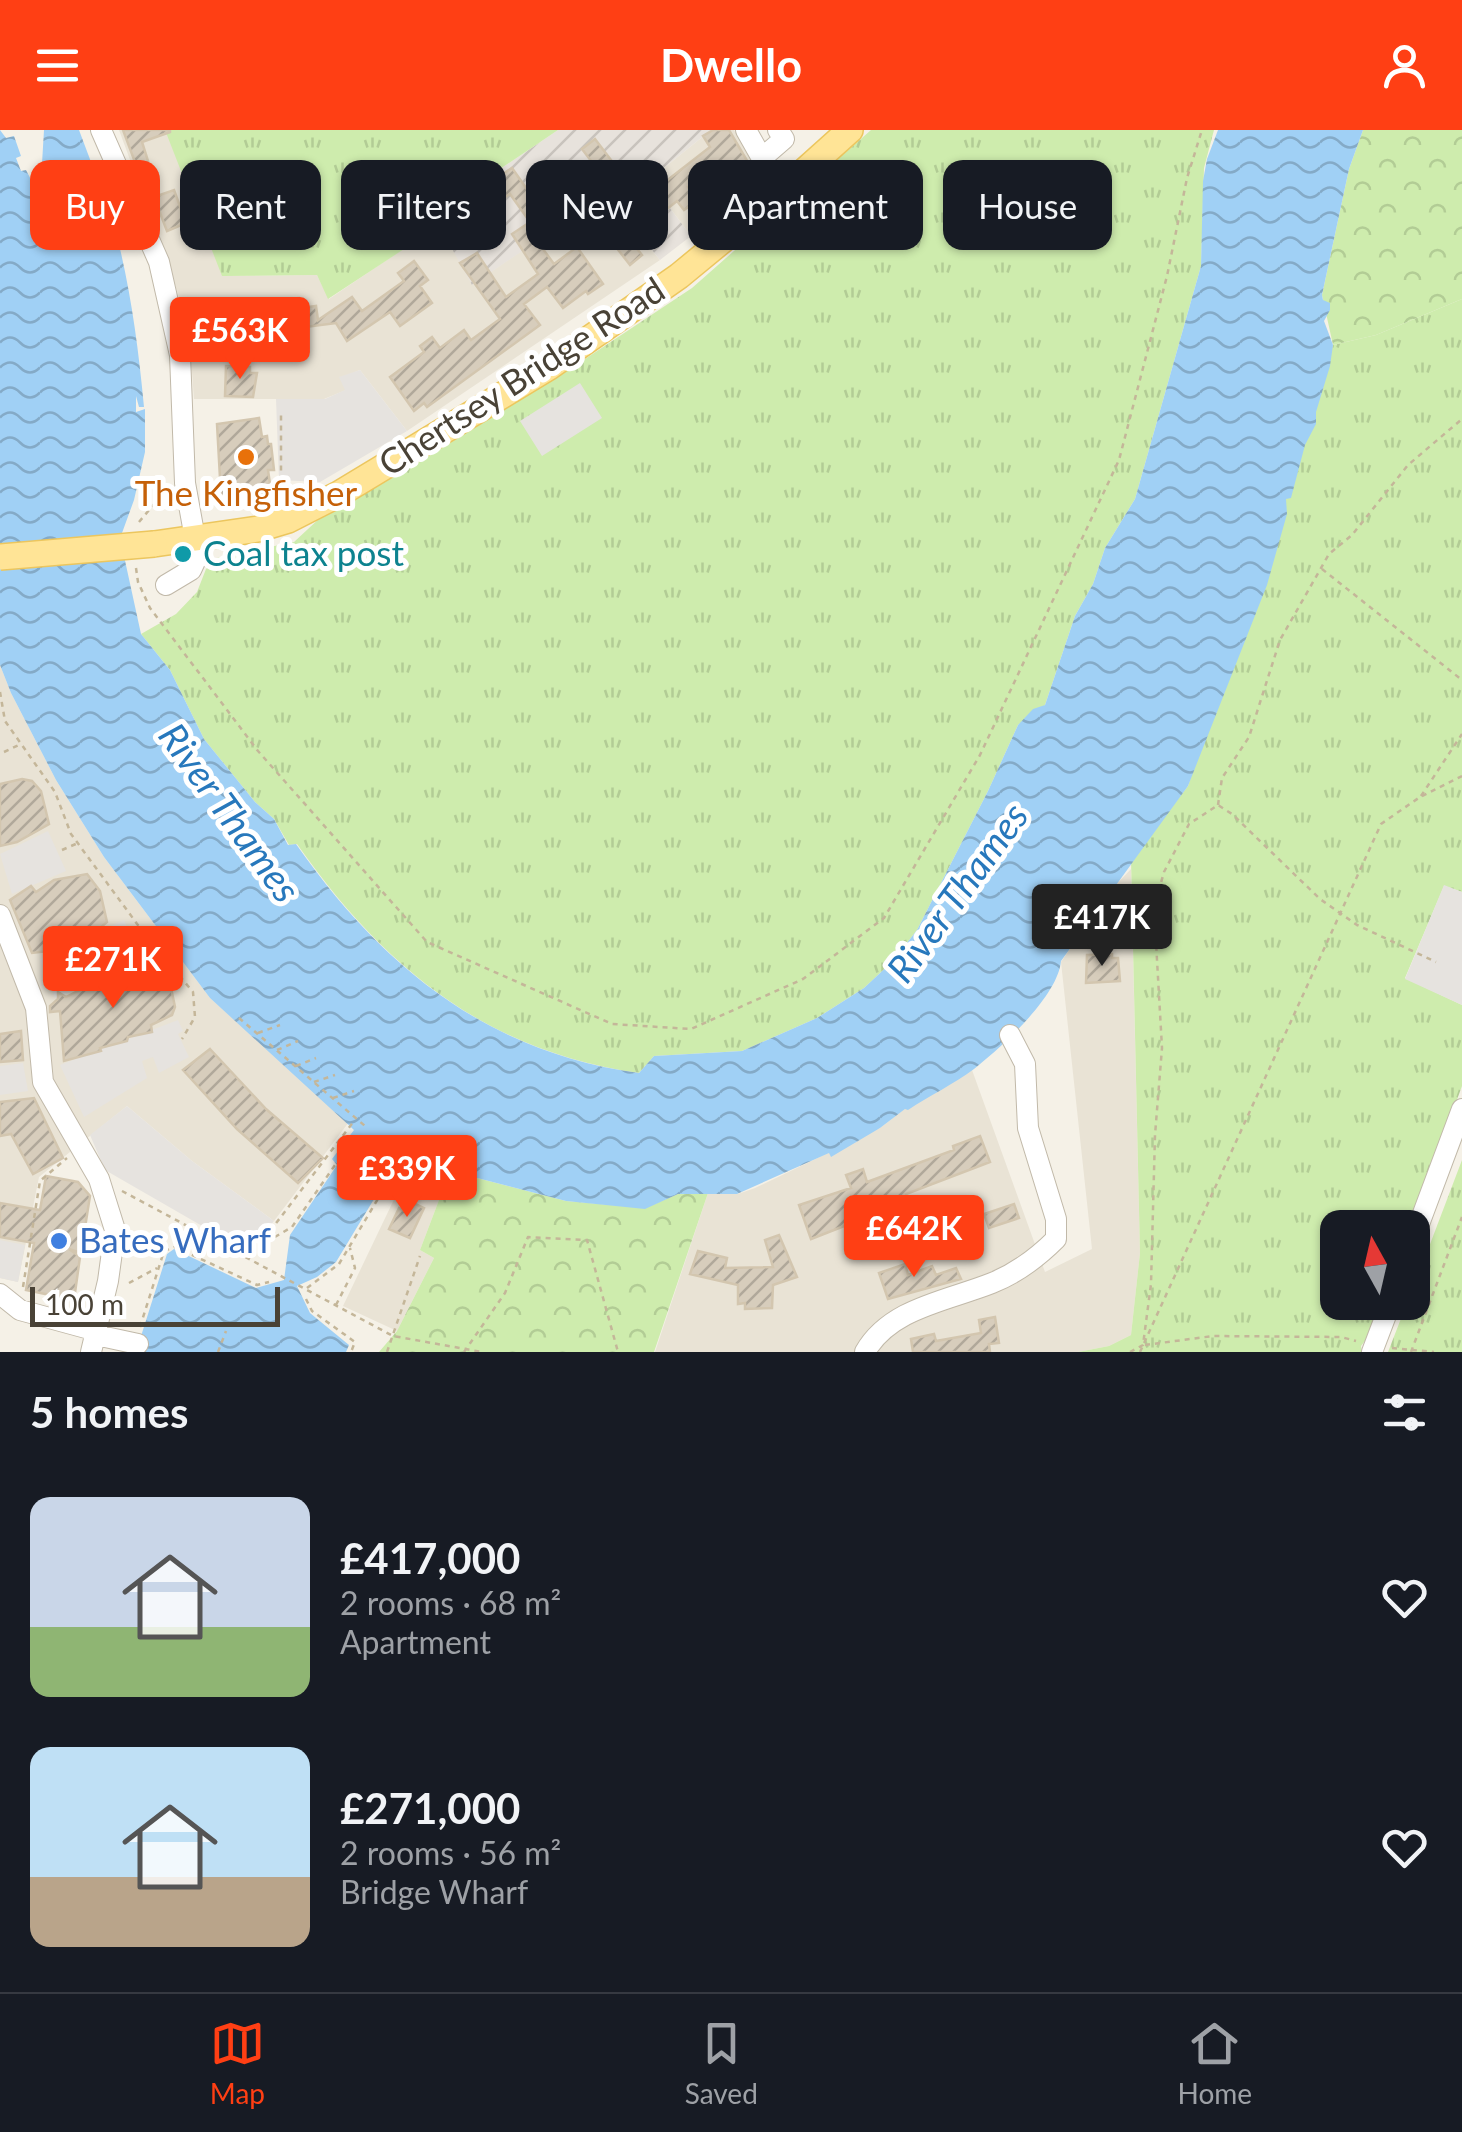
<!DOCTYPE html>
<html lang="en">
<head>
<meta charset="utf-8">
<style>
	body { margin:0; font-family:Lato,sans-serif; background:#242831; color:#f1f3f6; height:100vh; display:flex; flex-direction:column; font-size:38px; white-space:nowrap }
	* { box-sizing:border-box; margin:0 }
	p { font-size:32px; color:#9ea1a6 }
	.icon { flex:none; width:55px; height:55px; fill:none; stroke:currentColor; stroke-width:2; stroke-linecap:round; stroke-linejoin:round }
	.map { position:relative; height:1222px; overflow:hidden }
	.details { display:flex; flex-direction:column; background:#171b24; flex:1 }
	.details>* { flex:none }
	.hud { position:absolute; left:30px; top:30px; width:1402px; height:90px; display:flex; gap:20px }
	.needle { width:65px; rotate:352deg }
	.fabs { position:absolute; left:1320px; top:1080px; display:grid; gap:20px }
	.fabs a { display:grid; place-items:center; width:110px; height:110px; border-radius:20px; background:#171b24; box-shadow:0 2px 8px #0004; font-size:50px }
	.scale { position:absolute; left:30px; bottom:25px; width:250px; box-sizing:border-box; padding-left:10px; border:5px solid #494236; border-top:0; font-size:28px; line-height:35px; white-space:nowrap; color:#494236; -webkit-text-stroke:8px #fff; paint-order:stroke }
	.price { position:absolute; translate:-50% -85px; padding:0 22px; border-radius:10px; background:#ff3f14; color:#fff; font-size:32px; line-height:65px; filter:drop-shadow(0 2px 5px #0008) }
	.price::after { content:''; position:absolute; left:50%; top:60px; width:30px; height:22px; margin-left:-15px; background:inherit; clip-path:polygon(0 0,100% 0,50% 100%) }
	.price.on { background:#222; color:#fff }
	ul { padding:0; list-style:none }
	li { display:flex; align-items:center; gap:30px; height:250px; padding:0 30px }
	li span { display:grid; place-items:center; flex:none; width:280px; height:200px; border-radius:20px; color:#555 }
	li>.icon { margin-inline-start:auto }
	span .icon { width:120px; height:120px; fill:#fffc; stroke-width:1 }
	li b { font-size:42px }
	h2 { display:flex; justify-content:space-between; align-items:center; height:120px; padding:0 30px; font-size:42px }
	.chip { padding:0 35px; border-radius:20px; background:#171b24; box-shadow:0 2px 8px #0004; font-size:35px; line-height:90px }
	.chip.on { background:#ff3f14; color:#fff }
	header { display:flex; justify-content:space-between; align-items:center; height:130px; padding:0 30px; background:#ff3f14; color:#fff; font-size:45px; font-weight:700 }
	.dock { display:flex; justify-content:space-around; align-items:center; height:140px; border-top:2px solid #363941; background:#171b24; font-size:28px; color:#9ea1a6 }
	.dock a { display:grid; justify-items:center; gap:5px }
	.dock .on { color:#ff3f14 }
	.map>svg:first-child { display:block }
</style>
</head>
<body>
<header><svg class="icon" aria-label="menu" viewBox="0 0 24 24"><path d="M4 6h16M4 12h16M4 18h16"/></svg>Dwello<svg class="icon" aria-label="person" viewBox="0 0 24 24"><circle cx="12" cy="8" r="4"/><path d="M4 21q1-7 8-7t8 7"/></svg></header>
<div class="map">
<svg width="1462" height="1222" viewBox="0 0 1462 1222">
	<defs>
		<pattern id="industrial-furrows" width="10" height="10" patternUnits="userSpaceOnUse" patternTransform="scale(2.5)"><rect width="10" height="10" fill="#e7e2dc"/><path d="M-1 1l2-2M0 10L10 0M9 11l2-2" fill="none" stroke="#c8c3bd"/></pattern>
		<pattern id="grass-tufts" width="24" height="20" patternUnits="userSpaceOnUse" patternTransform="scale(2.5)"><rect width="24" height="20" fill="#ceecad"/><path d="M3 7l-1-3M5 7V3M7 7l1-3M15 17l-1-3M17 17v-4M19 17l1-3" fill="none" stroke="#b2cc95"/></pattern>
		<pattern id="forest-crowns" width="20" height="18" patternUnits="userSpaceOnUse" patternTransform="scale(2.5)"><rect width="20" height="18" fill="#ceecad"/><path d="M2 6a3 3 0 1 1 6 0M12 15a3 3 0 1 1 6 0" fill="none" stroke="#b2cc95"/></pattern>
		<pattern id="water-waves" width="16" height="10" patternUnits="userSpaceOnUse" patternTransform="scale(2.5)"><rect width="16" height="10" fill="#a0d0f5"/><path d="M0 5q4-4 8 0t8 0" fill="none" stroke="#84aac7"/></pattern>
		<pattern id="building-hatch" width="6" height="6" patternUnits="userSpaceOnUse" patternTransform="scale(2.5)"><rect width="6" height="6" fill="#d7cdbc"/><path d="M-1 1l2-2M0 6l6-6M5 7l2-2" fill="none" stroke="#b0a89a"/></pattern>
	</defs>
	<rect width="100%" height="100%" fill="#f5f1e7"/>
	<path fill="#e9e3d5" d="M119 0H165L233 146 317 145 329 169 403 119 401 115 436 90 473 154 539 109 523 85 551 67 547 61 583 35 660 130 407 301 360 240 340 248 346 260 324 269H194L189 201 171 141Z
		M711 0H734L765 47 691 106 649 50Z
		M0 535 11 563 56 650 104 727 210 868 349 992 274 1091 192 1031 127 976 39 1047 18 1152 0 1148Z
		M1131 739 1140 1123 1131 1205 1109 1216 1078 1222H655L708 1063 738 1064 755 1058 880 998 906 978 972 940 1045 1142 1092 1119 1061 832 1111 760Z
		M410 1036 441 1044 450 1041 420 1120 434 1128 397 1201 343 1176Z"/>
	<path fill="url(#industrial-furrows)" d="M558 0H711L649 50 691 106 660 130 583 35 547 61 551 68 524 85 540 109 472 155 436 90 448 74Z"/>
	<path fill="url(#grass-tufts)" d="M165 0H558L448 74 436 90 401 114 404 119 328 169 317 145 222 146Z
		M871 0H1214L1204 38 1201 136 1135 369 1105 418 1093 454 1075 486 1045 575 1018 595 988 661 917 800 893 831 864 858 817 888 742 921 654 926 639 943C487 922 383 837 297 714L289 715 274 689 255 672 204 609 170 540 141 504 176 484 197 462 206 439 217 428 294 412 322 386 567 241 692 158Z
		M1462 169V762L1444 756 1405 848 1462 875V956L1410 1097 1338 1098V1172L1383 1173 1371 1203 1361 1216 1362 1222H1078L1109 1216 1131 1205 1140 1123 1131 730 1188 656 1333 215 1376 205Z
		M1462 1030V1222H1388L1407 1173 1412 1172 1413 1159Z"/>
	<path fill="url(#forest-crowns)" d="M1363 0H1462V169L1376 205 1333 215 1322 165 1349 39Z
		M450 1041 566 1071 645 1078 678 1064 708 1063 654 1222H379L397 1201 434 1128 420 1120Z"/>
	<path fill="#e6e3df" d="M360 240 407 301 320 352 279 350 276 269H325L345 260 339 247Z
		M580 253 602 288 542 326 520 291Z
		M48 701 66 741 12 764 0 724Z
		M1444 755 1462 762V875L1405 849Z
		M124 790 143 832 55 868 40 829Z
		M178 890 183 901 178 904 189 927 159 943 153 927 142 931 147 948 84 987 60 935Z
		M23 933 28 961 0 965V936Z
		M127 976 192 1031 274 1091 249 1123 105 1040 90 1005Z
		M0 1110 25 1115 18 1152 0 1148Z"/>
	<path fill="url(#water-waves)" d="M0 0 6 8 14 6 21 26 16 28 21 41 26 40 40 67 44 0H79L94 40 99 42C125 124 136 192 144 277H139L136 266V282L145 279V322L134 370 122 403 124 426 141 504 170 540 204 609 255 672 274 689 288 715 296 714C382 837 487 922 639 943L654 926 742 921 817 888 864 858 893 831 917 800 988 661 1018 595 1033 579 1045 575 1075 486 1093 454 1105 418 1135 369 1201 136 1203 51 1207 29 1218 0H1363L1349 39 1322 165 1323 170 1330 173V180L1324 191 1333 215 1330 236 1316 282V294L1305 315 1291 368 1286 369 1287 384 1267 455 1188 656 1061 831C1058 866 1002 917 974 939 954 954 929 966 908 980L905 979 880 998 831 1027 829 1023 737 1064H678L645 1079 566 1071 450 1041C431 1047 412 1030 394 1036L336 1132 317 1147 297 1156 310 1183 349 1215 346 1222H136L167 1124 174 1119 256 1158 284 1150 290 1105 337 1035 332 1029 354 1000 210 868 104 727 56 650 11 563 0 535Z"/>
	<path fill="url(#building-hatch)" stroke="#d3c6af" stroke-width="2.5" d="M123 0H170V2L142 12 148 31 136 35Z
		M713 0H729L759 51 742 64 720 32 688 57 698 70 684 80 677 71 633 106 638 112 634 115 642 125 630 135 591 85 602 77 607 83 649 50 656 59 710 17 703 6Z
		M595 9 611 30 598 40 582 19Z
		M512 38 555 99 537 111 554 134 577 117 603 154 588 164 586 161 563 178 547 157 524 174 540 195 427 277 424 273 414 281 390 247 424 222 420 216 432 207 440 218 464 200 471 210 500 189 460 133 477 123 506 167 538 144 512 104 530 92 510 64 487 78 490 83 454 106 441 84Z
		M174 60 186 93 167 101 154 67Z
		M414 131 428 150 420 156 432 173 400 196 390 182 347 211 336 193 297 198 296 189 281 191 279 176 287 175 286 169 299 168 301 178 316 176 318 190 352 167 362 181 404 151 398 143Z
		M234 169V172L251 170 253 194 220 202 216 171Z
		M226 236 250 237V243H257L253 267 225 266Z
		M259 288 262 307 267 306 268 314H271L274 340H268L271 361 221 366 217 294Z
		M22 649 32 651 41 661 49 694 17 712 0 716V654Z
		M87 744 100 761 107 792 100 798 58 814V820L32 823 10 770 31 756 36 762 54 750Z
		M1112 824V828H1118L1120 851 1086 853 1087 825Z
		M156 838 170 853 175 877 172 885 151 895 152 902 128 907 127 911 100 918 101 921 64 931 60 881 50 882V876L58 869V862L66 867 101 849 107 853 125 840 130 845 137 840Z
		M21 901 23 930 0 932V904Z
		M210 919 266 979 323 1028 298 1053 237 999 183 940Z
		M34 968 63 1028 33 1044 11 1004 0 1006V972Z
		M980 1006 990 1032 906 1064 910 1077 883 1087 884 1091 865 1098 862 1089 811 1109 799 1075 851 1058 846 1045 863 1039 867 1052 954 1020 953 1016Z
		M46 1046 78 1052 90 1066 81 1123 69 1119 80 1127 74 1170 26 1160 34 1113 0 1107V1073L40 1080Z
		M411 1072 424 1078 410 1108 389 1099 399 1078 406 1082Z
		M1014 1074 1019 1088 989 1098 984 1084Z
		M779 1105 797 1147 773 1155 772 1178 745 1179V1173L738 1174V1155L690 1144 698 1121 727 1128 725 1138 773 1137 765 1110Z
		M905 1134 908 1145 932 1136 936 1145 956 1138 961 1149 888 1169 879 1143Z
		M995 1187 999 1213 989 1214 990 1222H913L911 1209 934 1204 936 1211 981 1203 979 1190Z"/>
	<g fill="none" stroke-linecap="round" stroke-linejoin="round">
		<g stroke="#c1b9a9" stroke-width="22">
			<path id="minor" d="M101 0 159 132 180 225 185 353 198 425 191 440 166 455
				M746 0 781 62
				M762 28 784 9 778 0
				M0 785 36 878 43 952 99 1049 115 1100 108 1151 91 1222
				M1412 1113 1462 979
				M0 1164 20 1180 97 1201
				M96 1205 138 1214
				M865 1222C890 1178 947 1171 992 1153 1017 1143 1037 1128 1056 1109V1089L1028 998 1025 934 1010 905
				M1372 1222 1391 1172"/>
		</g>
		<g stroke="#ecc65e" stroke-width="28">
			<path id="major" d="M154 414 258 399 288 390 339 364 549 237 679 146 781 62 850 0"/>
		</g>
		<path stroke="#c4b699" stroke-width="2.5" stroke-dasharray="5 5" stroke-linecap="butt" d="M215 352 220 369C237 378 257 372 274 366L281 343V285
			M139 392 166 360
			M136 438 138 452 150 478 258 621 427 812 612 894 691 899 803 849 884 788 980 625 1119 330 1167 146 1187 48 1202 0
			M1322 439 1462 550
			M0 562 5 591 55 662 71 704 146 806 193 862 195 887 182 909
			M4 622 21 614
			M1421 666 1462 604
			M1218 675 1222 648 1249 607 1280 510 1329 424 1352 405 1408 335 1462 289
			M62 720 78 713
			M239 888 365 996
			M258 903 280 895
			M277 920 298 911
			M296 936 316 928
			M314 952 335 945
			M333 968 354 961
			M122 1061 393 1206 482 1222
			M257 1106 268 1111 292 1097 335 1035
			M264 1109 354 991
			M129 1153 157 1138
			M23 1157 40 1051 67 1028
			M307 1158 339 1134 397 1037
			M306 1169 312 1181 355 1212 351 1222
			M336 1175 355 1138 350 1118
			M140 1197 164 1121 175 1117 257 1155 269 1152
			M1145 1215 1213 1206 1341 1207 1356 1211
			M1392 1218 1434 1222
			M218 1222 226 1201
			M387 1222 420 1126
			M464 1222 505 1163 528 1107 587 1110 618 1222
			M1130 1222 1143 1215 1151 1154 1155 1005 1162 918 1154 777 1164 742 1189 694 1218 675 1232 684 1320 769 1357 795 1436 832
			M1140 1222 1381 694 1420 667 1462 646
			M1411 1222 1462 1087"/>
		<use href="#minor" stroke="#fff" stroke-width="20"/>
		<use href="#major" stroke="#ffe496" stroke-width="25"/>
		<g stroke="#ecc65e" stroke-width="28" stroke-linecap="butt">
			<path id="major-bridge" d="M0 427 154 414"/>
		</g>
		<use href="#major-bridge" stroke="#ffe496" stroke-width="25"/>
	</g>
	<circle fill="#e8710a" stroke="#fff" stroke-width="4" cx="246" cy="327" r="10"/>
	<circle fill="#0f9aa8" stroke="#fff" stroke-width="4" cx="183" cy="424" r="10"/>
	<circle fill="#3f7fe0" stroke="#fff" stroke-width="4" cx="59" cy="1111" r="10"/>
	<g text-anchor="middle" stroke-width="10" stroke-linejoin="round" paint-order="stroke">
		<g font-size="35" fill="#494236" stroke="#fff">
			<text transform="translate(522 247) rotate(-33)" y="12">Chertsey Bridge Road</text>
		</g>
		<g font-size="35" fill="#c56008" stroke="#fff">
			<text x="246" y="376">The Kingfisher</text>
		</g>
		<g font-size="35" fill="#0d838f" stroke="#fff" text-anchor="start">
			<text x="203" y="436">Coal tax post</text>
		</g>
		<g font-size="35" fill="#366cbe" stroke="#fff" text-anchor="start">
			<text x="79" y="1123">Bates Wharf</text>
		</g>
		<g font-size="38" font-style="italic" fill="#2778bc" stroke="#fff">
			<text transform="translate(229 683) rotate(54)" y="13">River Thames</text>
			<text transform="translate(958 763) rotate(-54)" y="13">River Thames</text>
		</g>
	</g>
</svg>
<div class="fabs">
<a><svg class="needle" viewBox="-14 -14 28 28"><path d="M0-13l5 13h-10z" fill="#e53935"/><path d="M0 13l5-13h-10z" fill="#9ea1a6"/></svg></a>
</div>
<div class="scale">100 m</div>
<b class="price" style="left:240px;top:252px">£563K</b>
<b class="price on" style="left:1102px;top:839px">£417K</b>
<b class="price" style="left:113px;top:881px">£271K</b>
<b class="price" style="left:407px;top:1090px">£339K</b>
<b class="price" style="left:914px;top:1150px">£642K</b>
<div class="hud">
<a class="chip on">Buy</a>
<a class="chip">Rent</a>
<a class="chip">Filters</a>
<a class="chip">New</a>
<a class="chip">Apartment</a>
<a class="chip">House</a>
</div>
</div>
<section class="details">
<h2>5 homes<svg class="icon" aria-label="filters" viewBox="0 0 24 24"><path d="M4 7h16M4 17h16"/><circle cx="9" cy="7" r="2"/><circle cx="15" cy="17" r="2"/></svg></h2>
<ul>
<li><span style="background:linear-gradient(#c9d6e8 65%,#8fb573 0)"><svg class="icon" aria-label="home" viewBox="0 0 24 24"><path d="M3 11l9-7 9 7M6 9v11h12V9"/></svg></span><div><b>£417,000</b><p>2 rooms · 68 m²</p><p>Apartment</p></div><svg class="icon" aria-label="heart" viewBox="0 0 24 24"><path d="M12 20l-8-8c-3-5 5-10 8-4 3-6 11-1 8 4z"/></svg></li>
<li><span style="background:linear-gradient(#bfe0f5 65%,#b9a48a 0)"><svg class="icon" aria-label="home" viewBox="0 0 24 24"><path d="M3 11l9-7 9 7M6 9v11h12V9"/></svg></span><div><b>£271,000</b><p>2 rooms · 56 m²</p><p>Bridge Wharf</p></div><svg class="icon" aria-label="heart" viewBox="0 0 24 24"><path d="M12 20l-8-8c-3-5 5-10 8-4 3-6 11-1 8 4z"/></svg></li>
</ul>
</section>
<nav class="dock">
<a class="on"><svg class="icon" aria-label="map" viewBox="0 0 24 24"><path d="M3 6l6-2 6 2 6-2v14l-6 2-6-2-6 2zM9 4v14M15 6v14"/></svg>Map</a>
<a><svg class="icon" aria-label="saved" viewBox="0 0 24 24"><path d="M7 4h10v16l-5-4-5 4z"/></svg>Saved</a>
<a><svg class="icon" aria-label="home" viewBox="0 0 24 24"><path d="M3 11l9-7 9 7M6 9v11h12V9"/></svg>Home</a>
</nav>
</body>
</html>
